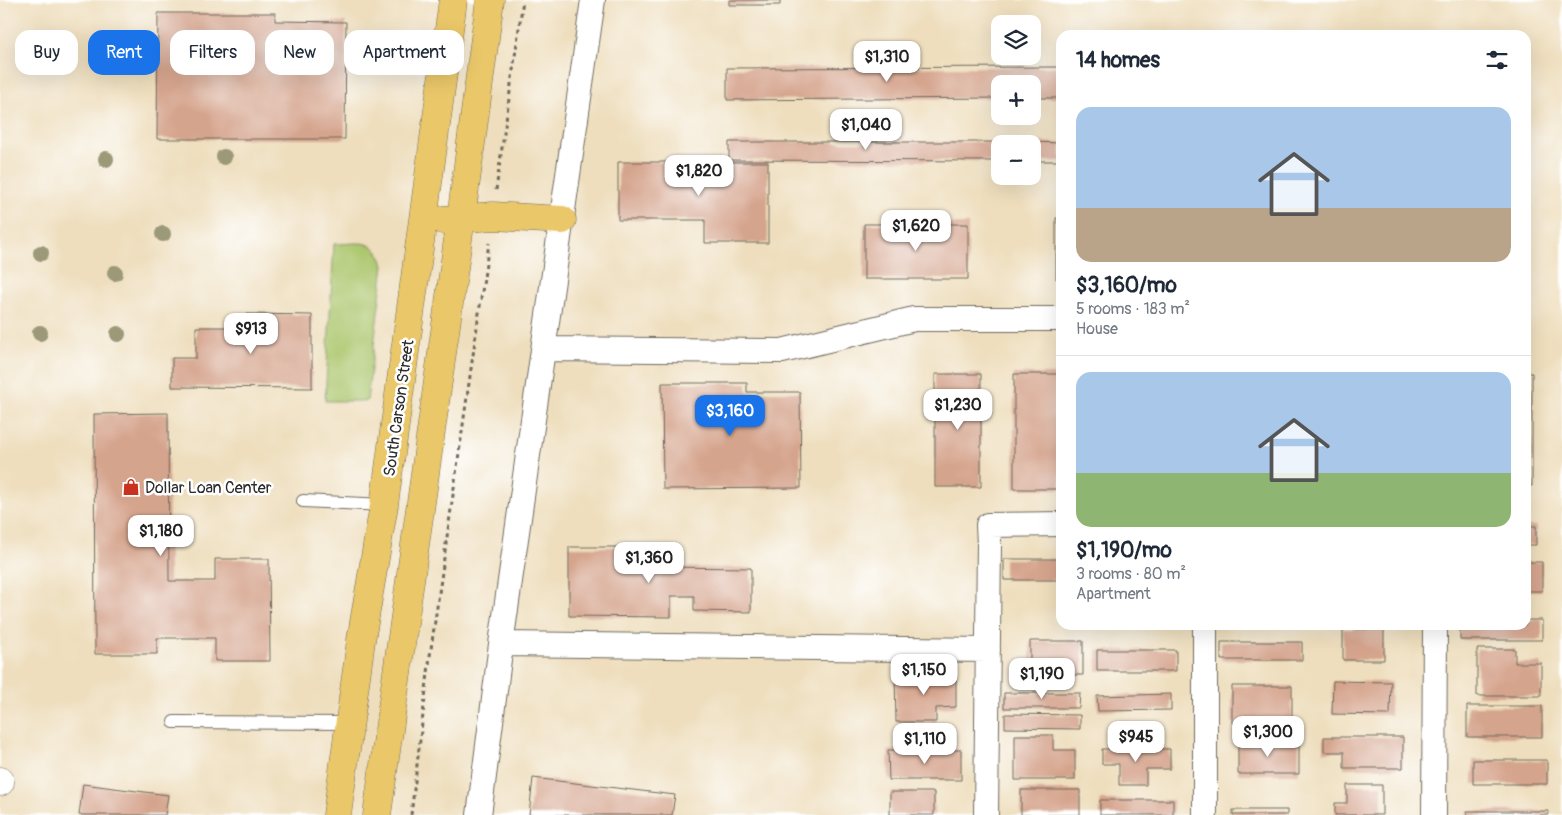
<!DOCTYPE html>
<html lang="en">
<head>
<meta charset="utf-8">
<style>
	body { margin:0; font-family:Pangolin,sans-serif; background:#f2f2f3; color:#1f2937; height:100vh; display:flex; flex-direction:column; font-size:19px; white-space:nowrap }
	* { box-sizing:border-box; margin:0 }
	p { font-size:16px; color:#747a83 }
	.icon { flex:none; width:28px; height:28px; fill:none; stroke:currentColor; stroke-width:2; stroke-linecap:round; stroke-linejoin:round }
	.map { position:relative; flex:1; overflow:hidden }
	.panel { position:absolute; left:1056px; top:30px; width:475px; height:600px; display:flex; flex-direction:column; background:#fff; border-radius:15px; box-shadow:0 5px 20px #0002 }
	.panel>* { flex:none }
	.hud { position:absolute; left:15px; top:30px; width:475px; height:45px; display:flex; gap:10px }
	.buttons { position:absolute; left:991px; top:15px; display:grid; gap:10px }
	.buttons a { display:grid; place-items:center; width:50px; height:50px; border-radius:10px; background:#fff; box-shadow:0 5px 20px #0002; font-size:25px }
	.price { position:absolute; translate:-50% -42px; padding:0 11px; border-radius:10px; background:#fff; color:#222; font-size:16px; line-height:32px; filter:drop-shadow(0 1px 2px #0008) }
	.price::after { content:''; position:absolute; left:50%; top:30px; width:15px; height:11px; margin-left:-8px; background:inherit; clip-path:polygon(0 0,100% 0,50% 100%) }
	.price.on { background:#1a73e8; color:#fff }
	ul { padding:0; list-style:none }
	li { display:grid; align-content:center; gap:10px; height:265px; padding:0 20px }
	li+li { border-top:1px solid #e0e1e3 }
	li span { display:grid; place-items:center; height:155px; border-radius:15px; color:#555 }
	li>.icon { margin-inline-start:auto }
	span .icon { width:90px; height:90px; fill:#fffc; stroke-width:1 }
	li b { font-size:21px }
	h2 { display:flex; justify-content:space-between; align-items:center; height:60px; padding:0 20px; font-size:21px }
	.tag { padding:0 18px; border-radius:15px; background:#fff; box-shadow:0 5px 20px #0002; font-size:18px; line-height:45px }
	.tag.on { background:#1a73e8; color:#fff }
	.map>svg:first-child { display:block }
</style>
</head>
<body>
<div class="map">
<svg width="1562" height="815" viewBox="0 0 1562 815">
	<rect width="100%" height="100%" fill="#fff"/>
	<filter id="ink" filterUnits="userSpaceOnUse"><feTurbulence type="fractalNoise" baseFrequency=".02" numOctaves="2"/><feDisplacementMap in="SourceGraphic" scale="10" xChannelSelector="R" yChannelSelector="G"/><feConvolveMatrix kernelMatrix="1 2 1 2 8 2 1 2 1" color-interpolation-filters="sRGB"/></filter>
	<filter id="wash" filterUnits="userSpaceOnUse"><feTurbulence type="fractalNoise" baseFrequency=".0096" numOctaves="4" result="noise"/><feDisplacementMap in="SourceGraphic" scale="20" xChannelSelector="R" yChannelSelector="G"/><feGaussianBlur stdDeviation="1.12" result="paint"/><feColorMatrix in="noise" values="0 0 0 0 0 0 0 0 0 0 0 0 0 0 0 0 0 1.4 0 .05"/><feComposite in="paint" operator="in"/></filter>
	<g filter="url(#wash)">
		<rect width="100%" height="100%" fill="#eedebd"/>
		<path fill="#abc66c" stroke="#6b784c" d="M334 244C359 244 375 236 384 265L367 401H325Z"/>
		<g id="blocks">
			<path fill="#d5a48d" d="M729 0H780V5H729Z
				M158 13H275V21L346 22 345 139H157Z
				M1061 67V98H1032V84H1000V98L727 100V68Z
				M729 142H1000V161L729 160Z
				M1032 142 1061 143V161H1032Z
				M618 162H768V243H705V220H618Z
				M1056 218H1061V279H1056Z
				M864 224H968V279H864Z
				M247 314 312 315V388L172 387V358H196V327H247Z
				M1526 373H1532V486H1526Z
				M935 374H981V487H935Z
				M1014 374H1061V489H1014Z
				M662 383H747V392H800L801 488 663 489Z
				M168 413 169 581H215V559H269L270 661H215V638H157V654H95L94 414Z
				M1526 526H1536V545H1526Z
				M569 547H659V567L751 568V612L694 611V596H671V617L569 616Z
				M1004 559H1061V580H1004Z
				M1526 562H1542V591H1526Z
				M1526 620H1542V640H1460V625H1526Z
				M1343 629H1384V660H1343Z
				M1030 641H1083V675H1030Z
				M1221 642H1302V660H1221Z
				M1477 649H1515V663H1541V696H1477Z
				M1097 650H1176V671H1097Z
				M956 674V707L936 708V722H896L895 675Z
				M1333 681 1391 682 1390 715 1332 714Z
				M1232 686H1292V723H1232Z
				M1004 693H1080L1079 708H1004Z
				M1171 694V710L1098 711 1097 696Z
				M1467 706H1542V737H1467Z
				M1005 714 1080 715V729L1005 728Z
				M1015 735H1053V750H1075V780H1015Z
				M1324 737H1403V768H1344V752H1324Z
				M1238 743H1299V774H1238Z
				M1102 749H1170V769H1146V785H1119V764H1102Z
				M888 750H961V780H889Z
				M1473 760H1547V784H1473Z
				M533 778 675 795 672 815H529Z
				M83 784 168 795 165 815H79Z
				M1347 785H1382V815H1335V803H1347Z
				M1021 790H1080V815H1021Z
				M890 792H934V815H890Z
				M1100 800H1173V815H1100Z
				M1233 810H1287V815H1233Z
				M1467 811H1548V815H1467Z"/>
		</g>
	</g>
	<g filter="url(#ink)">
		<use href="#blocks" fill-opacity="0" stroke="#6f6a5e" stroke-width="1"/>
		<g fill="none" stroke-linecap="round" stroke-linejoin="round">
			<g stroke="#6f6a5e" stroke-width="14">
				<path id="service" d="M303 501 384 505
					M174 722 350 723"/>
			</g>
			<g stroke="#6f6a5e" stroke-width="26">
				<path id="minor" d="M543 349 782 351 914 319H1061
					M1205 625V815
					M501 644 988 650
					M479 815 501 644 593 0
					M986 815 989 544 988 525 1061 524
					M1434 815 1435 625"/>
			</g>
			<g stroke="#6f6a5e" stroke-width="29">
				<path id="tertiary" d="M0 781V782"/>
			</g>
			<g stroke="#6f6a5e" stroke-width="29">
				<path id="primary" d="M443 220 493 216 562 220
					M337 815 361 640 384 505 453 0
					M377 815 461 218 490 0"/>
			</g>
			<path stroke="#6f6a5e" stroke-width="3" stroke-dasharray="4 4" stroke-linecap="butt" d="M496 190 523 0
				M411 815 430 656 489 243"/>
			<use href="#service" stroke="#fff" stroke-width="12"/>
			<use href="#minor" stroke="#fff" stroke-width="24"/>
			<use href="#tertiary" stroke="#fff" stroke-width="28"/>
			<use href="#primary" stroke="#eac769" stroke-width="28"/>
		</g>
		<g fill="#9c9979">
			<circle cx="224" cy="157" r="8"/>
			<circle cx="106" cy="159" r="8"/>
			<circle cx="163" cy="234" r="8"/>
			<circle cx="41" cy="253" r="8"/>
			<circle cx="115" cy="273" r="8"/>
			<circle cx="40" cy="333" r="8"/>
			<circle cx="118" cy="334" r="8"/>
		</g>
	</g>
	<defs>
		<g id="shop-bare" transform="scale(1.35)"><path d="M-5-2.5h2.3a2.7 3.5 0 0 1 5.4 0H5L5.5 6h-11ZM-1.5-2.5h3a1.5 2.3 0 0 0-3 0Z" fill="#c8321e" stroke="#fff" stroke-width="2.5" paint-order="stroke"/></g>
	</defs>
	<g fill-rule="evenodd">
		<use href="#shop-bare" x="131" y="487"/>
	</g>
	<g text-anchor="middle" stroke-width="5" stroke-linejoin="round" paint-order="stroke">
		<g font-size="16" fill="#2b2b2b" stroke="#fff">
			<text transform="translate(398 408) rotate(-82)" y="6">South Carson Street</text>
		</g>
		<g font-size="16" fill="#2b2b2b" stroke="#fff" text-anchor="start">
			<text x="145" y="493">Dollar Loan Center</text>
		</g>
	</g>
</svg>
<div class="buttons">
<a><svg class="icon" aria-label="layers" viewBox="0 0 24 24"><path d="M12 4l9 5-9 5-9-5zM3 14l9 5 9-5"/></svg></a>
<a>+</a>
<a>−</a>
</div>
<b class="price" style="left:887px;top:83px">$1,310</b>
<b class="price" style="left:866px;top:151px">$1,040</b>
<b class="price" style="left:699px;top:197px">$1,820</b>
<b class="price" style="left:916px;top:252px">$1,620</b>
<b class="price" style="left:251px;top:355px">$913</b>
<b class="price" style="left:958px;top:431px">$1,230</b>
<b class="price on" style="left:730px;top:437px">$3,160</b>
<b class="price" style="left:161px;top:557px">$1,180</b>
<b class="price" style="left:649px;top:584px">$1,360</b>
<b class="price" style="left:924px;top:696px">$1,150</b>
<b class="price" style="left:1042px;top:700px">$1,190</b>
<b class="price" style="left:1268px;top:758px">$1,300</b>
<b class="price" style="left:1136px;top:763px">$945</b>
<b class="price" style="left:925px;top:765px">$1,110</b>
<div class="hud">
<a class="tag">Buy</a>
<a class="tag on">Rent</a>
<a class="tag">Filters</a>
<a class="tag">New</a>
<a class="tag">Apartment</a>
</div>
<section class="panel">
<h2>14 homes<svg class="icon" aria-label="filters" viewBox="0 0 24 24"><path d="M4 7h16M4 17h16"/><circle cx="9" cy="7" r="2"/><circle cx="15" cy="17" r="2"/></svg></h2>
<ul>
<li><span style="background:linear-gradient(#a9c7e8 65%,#b9a48a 0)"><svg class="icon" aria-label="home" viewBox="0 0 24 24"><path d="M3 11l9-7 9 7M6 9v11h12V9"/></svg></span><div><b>$3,160/mo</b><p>5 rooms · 183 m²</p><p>House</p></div></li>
<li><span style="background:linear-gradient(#a9c7e8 65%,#8fb573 0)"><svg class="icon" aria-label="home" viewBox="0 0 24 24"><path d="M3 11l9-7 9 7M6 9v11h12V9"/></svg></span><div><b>$1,190/mo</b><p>3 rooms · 80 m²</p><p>Apartment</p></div></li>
</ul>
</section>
</div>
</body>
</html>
